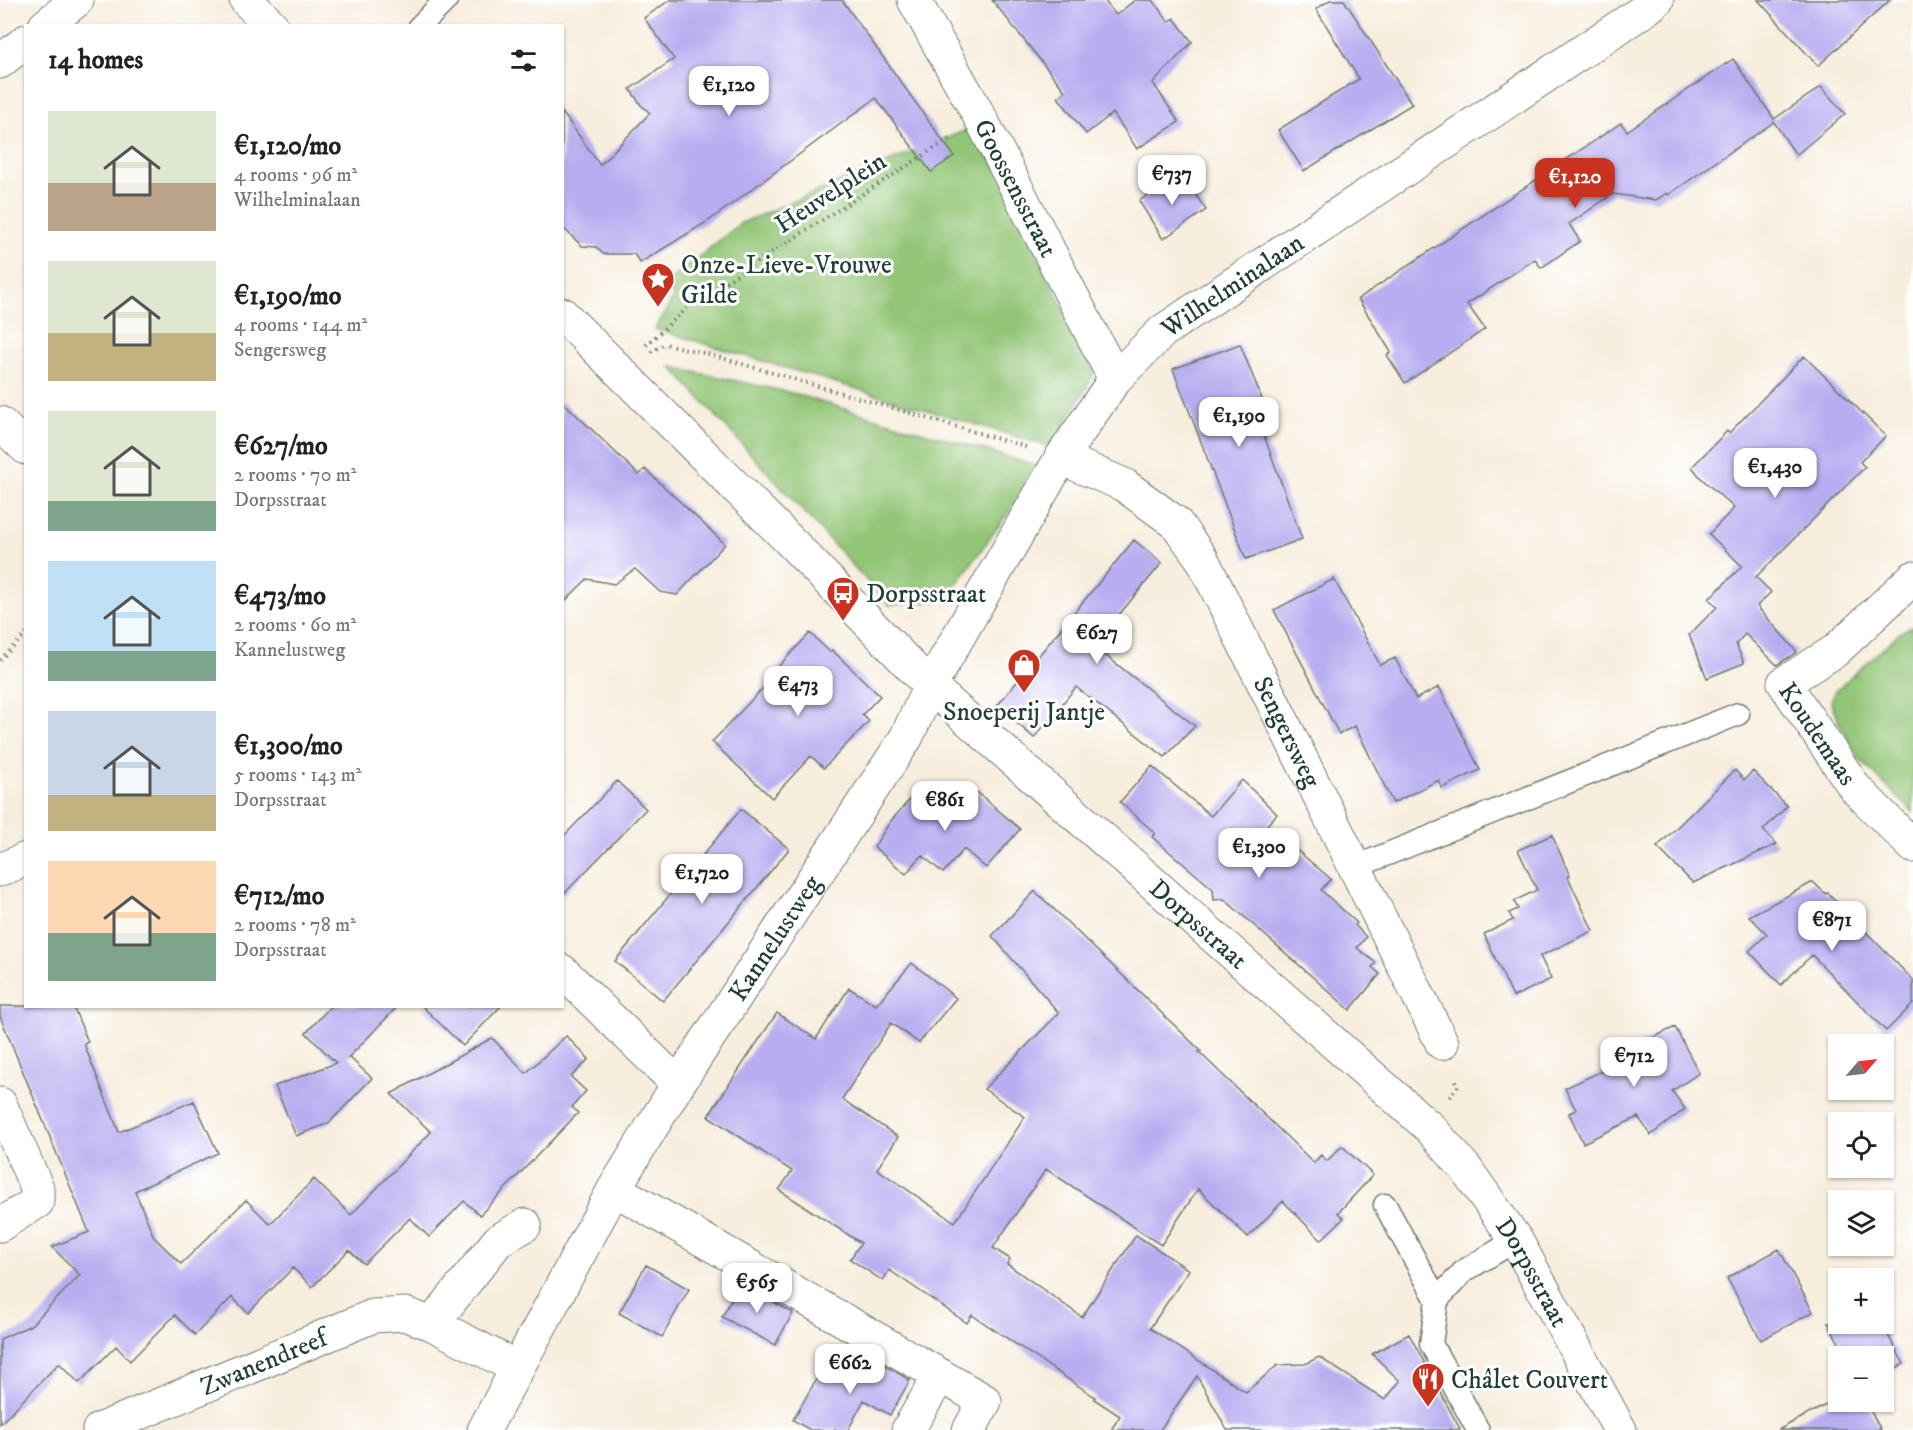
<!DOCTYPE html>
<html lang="en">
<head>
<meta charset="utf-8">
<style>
	body { margin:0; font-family:"IM FELL DW Pica",serif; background:#f6f6f6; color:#222; height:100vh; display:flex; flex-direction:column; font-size:22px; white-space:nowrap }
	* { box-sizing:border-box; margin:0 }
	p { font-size:20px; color:#767676 }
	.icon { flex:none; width:33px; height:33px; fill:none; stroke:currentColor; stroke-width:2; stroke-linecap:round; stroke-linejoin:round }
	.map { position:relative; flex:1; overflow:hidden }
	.drawer { position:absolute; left:24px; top:24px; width:540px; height:984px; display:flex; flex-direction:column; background:#fff; border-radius:0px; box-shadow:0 2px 4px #0004 }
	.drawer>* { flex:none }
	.needle { width:39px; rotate:62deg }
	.buttons { position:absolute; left:1828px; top:1034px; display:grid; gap:12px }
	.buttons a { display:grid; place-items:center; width:66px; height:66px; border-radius:0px; background:#fff; box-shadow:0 2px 4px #0004; font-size:30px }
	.price { position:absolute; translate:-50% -51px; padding:0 14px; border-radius:12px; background:#fff; color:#222; font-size:20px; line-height:39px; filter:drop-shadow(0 2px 3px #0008) }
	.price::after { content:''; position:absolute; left:50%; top:36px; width:18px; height:14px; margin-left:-9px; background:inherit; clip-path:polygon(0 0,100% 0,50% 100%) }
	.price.on { background:#c8321e; color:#fff }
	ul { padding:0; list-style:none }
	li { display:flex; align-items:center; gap:18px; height:150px; padding:0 24px }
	li span { display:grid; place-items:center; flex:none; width:168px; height:120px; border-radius:0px; color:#555 }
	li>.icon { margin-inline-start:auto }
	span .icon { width:72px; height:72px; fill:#fffc; stroke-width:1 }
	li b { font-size:26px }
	h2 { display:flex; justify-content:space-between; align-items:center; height:72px; padding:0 24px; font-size:26px }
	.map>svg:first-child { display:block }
</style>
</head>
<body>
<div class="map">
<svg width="1913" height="1430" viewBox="0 0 1913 1430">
	<rect width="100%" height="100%" fill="#fff"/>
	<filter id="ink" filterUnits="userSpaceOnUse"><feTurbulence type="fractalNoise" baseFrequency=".0167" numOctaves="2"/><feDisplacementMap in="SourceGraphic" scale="12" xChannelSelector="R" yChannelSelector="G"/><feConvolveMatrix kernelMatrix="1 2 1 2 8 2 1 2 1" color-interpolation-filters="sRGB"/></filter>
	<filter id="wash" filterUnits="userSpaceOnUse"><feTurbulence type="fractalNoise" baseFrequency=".008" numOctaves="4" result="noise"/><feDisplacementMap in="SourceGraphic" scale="24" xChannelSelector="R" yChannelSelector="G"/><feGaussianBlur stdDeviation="1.35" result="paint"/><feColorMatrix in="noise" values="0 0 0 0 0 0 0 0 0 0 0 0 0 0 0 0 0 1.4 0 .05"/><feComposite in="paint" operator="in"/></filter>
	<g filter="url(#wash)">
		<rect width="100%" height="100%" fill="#f7eddd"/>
		<path fill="#92c576" stroke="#588155" stroke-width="1.5" d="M976 126 1094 372 1090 382 1051 447 655 329 674 297 665 284 741 223Z
			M671 367 788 392 1038 466 1034 477 945 600 889 605Z
			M1912 627H1913V812L1860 760 1838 721 1831 702 1834 692 1901 632Z"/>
		<g id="blocks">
			<path fill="#b7adf0" d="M670 0H842L954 156 931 172 876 98 710 220 640 263 634 254H603L596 247 582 246 562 227V112L600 165 650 113 641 105 630 89 674 59 644 18Z
				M992 0H1104L1116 15 1135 0H1152L1169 22 1174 18 1192 42 1153 83 1179 122 1137 149 1113 113 1086 134 1058 97 1065 91Z
				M1330 0H1344L1412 104 1304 171 1278 130 1359 79 1316 9Z
				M1758 0H1890L1818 66Z
				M1733 59 1774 119 1821 87 1845 114 1796 155 1774 122 1668 195 1667 193 1656 200 1613 194 1569 224 1580 241 1541 268 1535 259 1467 304 1485 329 1405 383 1387 355 1391 352 1358 299 1621 123 1627 131Z
				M1181 173 1206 210 1163 239 1139 201Z
				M1240 344 1274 429 1263 433 1302 539 1246 559 1173 369Z
				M1804 356 1886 436 1860 462 1865 467 1756 577 1771 592 1757 606 1797 652 1777 665 1745 634 1736 644 1744 663 1707 678 1689 635 1717 607 1709 599 1742 566 1709 534 1734 508 1701 478 1692 467 1727 431 1729 433Z
				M562 401 639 475 645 469 725 544 677 595 660 592 635 569 614 584 587 579 562 604Z
				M1134 540 1162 563 1108 628 1118 636 1104 654 1195 726 1165 757 1076 687 1034 738 997 706Z
				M1334 579 1380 665 1395 658 1416 699 1439 687 1480 770 1442 788 1439 780 1393 803 1355 726 1339 734 1274 610Z
				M810 633 830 652 832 650 880 696 862 715 869 721 824 768 811 756 772 798 712 742 779 671 777 668Z
				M1152 766 1211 816 1242 780 1277 814 1267 825 1331 879 1321 890 1357 923 1355 925 1366 937 1357 948 1376 963 1372 967 1380 974 1350 1010 1224 899 1214 900 1213 889 1152 837 1155 833 1120 802Z
				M1735 770 1744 780 1753 771 1787 806 1763 830 1777 844 1693 883 1657 847Z
				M617 781 646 809 562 896V838Z
				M925 782 960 812 977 792 1020 829 986 868 964 849 943 873 922 855 906 874 874 847 890 822Z
				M741 809 789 849 663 1001 615 961Z
				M1552 835 1570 876 1568 877 1593 931 1540 956 1551 979 1513 997 1484 934 1513 920 1509 913 1518 909 1514 901 1537 890 1518 850Z
				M1813 882 1826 894 1828 893 1913 980V1004L1886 1031 1812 955 1781 985 1749 951 1767 934 1749 916Z
				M1035 891 1201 1051 1199 1052 1314 1163 1321 1155 1327 1161 1342 1146 1373 1175 1338 1213 1344 1218 1321 1240 1283 1201 1248 1237 1198 1189 1161 1245 1046 1169 993 1248 1010 1259 1007 1264 1082 1317 1136 1235 1189 1270 1150 1328 1246 1392 1278 1365 1305 1364 1319 1357 1385 1400 1400 1381 1372 1354 1409 1334 1460 1429 1452 1430 1450 1428 1451 1430H1227L1197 1376 1160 1430H1111L1120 1416 1094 1399 1095 1397 972 1315 967 1323 889 1270 883 1281 850 1259 861 1243 779 1190 792 1171 708 1116 777 1013 816 1039 849 988 876 1005 912 963 956 998 919 1043 891 1023 842 1099 898 1137 877 1169 955 1222 1025 1117 984 1089 1059 1013 992 936Z
				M0 1006H73L88 1042 84 1044 119 1132 194 1101 218 1153 135 1191 154 1237 181 1264 246 1200 270 1224 314 1179 351 1215 431 1132 391 1094 492 1038 526 1073 566 1036 589 1059 571 1077 586 1091 572 1107 578 1113 480 1215 464 1201 429 1237 410 1218 364 1264 349 1250 312 1287 293 1268 248 1313 232 1297 195 1335 175 1315 130 1361 116 1346 79 1383 59 1363 0 1424V1339L31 1325 80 1275 52 1247 89 1232 0 1016Z
				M331 1006H398L348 1058H350L372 1078 329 1123 296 1136 275 1086 336 1063 306 1033Z
				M422 1006H501L463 1046Z
				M1675 1027 1699 1073 1672 1091 1685 1109 1651 1135 1638 1117 1583 1143 1569 1113 1576 1110 1565 1088 1611 1067 1607 1060Z
				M1779 1249 1813 1312 1761 1340 1727 1278Z
				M646 1265 689 1289 662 1337 619 1313Z
				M740 1283 793 1313 775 1345 722 1317Z
				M1828 1323H1881L1904 1364 1884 1374V1356H1846Z
				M865 1354 910 1380 890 1415 864 1400 848 1430H810L793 1420 825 1364 851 1379Z
				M1839 1398V1401H1865L1881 1430H1778Z"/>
		</g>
	</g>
	<g filter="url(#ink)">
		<use href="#blocks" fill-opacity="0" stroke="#6b7b6f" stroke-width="1.5"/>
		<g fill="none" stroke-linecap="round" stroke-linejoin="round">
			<g stroke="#6b7b6f" stroke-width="25">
				<path id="lane" d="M420 26 446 0
					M1355 867 1738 714
					M1385 1205 1437 1300
					M1478 1430 1431 1344 1437 1300 1464 1271 1516 1240"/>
			</g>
			<g stroke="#6b7b6f" stroke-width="35">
				<g id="street">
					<path id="s1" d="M914 0 981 119 1115 379"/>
					<path d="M45 26 77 0"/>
					<path d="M0 62 26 41"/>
					<path d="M0 423 26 448"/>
					<path id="s2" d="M1061 458 1124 485 1176 523 1202 559 1442 1043"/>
					<path id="s3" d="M1913 578 1835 651 1784 683 1855 788 1913 846"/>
					<path d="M0 870 26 859"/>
					<path d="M562 971 678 1084"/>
					<path d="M0 1104 37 1188V1202L0 1225"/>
					<path d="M614 1189 985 1401 969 1430"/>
					<path d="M432 1324 498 1241 525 1225"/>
					<path id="s4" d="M99 1430 373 1316 405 1314 432 1324 518 1368"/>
					<path id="s5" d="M484 1430 614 1189 678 1084 906 738 930 686 1061 458 1115 379 1163 331 1646 9 1657 0"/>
					<path d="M908 1430 940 1375"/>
				</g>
			</g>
			<g stroke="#6b7b6f" stroke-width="35">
				<g id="secondary">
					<path d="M246 0 272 26"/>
					<path id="s6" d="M562 314 792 543 930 686 1430 1128 1466 1169 1516 1240 1620 1430"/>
				</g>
			</g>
			<path stroke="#6b7b6f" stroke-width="4" stroke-dasharray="1.5 4.5" stroke-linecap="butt" d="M646 345 694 302 949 139
				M651 352 665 344 708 354 1026 447
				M0 660 26 634
				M1450 1097 1458 1086 1455 1078"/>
			<use href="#lane" stroke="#fff" stroke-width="22"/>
			<use href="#street" stroke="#fff" stroke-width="33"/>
			<use href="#secondary" stroke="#fff" stroke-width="33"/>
		</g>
	</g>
	<defs>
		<g id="sight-pin" transform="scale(1.725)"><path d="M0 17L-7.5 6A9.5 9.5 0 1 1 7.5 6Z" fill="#c8321e" stroke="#fff"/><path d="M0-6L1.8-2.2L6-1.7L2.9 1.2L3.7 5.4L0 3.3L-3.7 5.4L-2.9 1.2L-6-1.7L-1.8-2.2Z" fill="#fff"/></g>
		<g id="bus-pin" transform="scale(1.725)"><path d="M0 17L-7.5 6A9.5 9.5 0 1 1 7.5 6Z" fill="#c8321e" stroke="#fff"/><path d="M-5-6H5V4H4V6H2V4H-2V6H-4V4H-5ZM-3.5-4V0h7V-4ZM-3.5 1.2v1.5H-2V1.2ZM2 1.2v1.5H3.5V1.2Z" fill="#fff"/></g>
		<g id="shop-pin" transform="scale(1.725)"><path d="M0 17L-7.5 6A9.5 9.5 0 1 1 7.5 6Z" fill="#c8321e" stroke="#fff"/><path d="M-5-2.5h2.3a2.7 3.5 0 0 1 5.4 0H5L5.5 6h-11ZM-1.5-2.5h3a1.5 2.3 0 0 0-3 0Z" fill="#fff"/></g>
		<g id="restaurant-pin" transform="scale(1.725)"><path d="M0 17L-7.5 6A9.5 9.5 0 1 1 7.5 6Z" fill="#c8321e" stroke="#fff"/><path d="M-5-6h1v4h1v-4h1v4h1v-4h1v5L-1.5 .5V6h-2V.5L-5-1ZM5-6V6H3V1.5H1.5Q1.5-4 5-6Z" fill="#fff"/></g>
	</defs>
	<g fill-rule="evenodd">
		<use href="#sight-pin" x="658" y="279"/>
		<use href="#bus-pin" x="843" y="593"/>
		<use href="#shop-pin" x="1024" y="665"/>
		<use href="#restaurant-pin" x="1428" y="1379"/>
	</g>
	<g text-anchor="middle" stroke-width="6" stroke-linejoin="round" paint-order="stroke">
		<g font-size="26" fill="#1f3d34" stroke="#fff">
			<text dy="9" stroke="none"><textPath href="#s1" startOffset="214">Goossensstraat</textPath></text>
			<text transform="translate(830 192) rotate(-33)" y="9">Heuvelplein</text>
			<text dy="9" stroke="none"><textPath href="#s5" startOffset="1378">Wilhelminalaan</textPath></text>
			<text dy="9" stroke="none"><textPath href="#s2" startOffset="370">Sengersweg</textPath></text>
			<text dy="9" stroke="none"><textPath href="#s3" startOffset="228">Koudemaas</textPath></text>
			<text dy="9" stroke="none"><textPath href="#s6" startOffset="882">Dorpsstraat</textPath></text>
			<text dy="9" stroke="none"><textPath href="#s5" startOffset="572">Kannelustweg</textPath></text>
			<text dy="9" stroke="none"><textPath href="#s6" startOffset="1368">Dorpsstraat</textPath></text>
			<text dy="9" stroke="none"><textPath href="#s4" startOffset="178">Zwanendreef</textPath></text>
		</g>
		<g font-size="26" fill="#1f3d34" stroke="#fff" text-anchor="start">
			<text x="681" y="273">Onze-Lieve-Vrouwe<tspan x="681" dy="30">Gilde</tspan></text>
			<text x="866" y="602">Dorpsstraat</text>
			<text x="1024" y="720" text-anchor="middle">Snoeperij Jantje</text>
			<text x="1451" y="1388">Châlet Couvert</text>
		</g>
	</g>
</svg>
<div class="buttons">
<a><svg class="needle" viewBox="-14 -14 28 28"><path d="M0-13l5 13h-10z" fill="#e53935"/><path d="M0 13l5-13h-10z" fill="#767676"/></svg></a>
<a><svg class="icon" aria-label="locate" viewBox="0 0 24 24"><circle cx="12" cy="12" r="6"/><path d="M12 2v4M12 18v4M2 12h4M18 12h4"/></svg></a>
<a><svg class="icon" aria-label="layers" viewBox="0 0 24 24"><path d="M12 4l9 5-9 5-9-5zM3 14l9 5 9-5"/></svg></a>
<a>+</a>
<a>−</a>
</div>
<b class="price" style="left:729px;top:117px">€1,120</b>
<b class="price" style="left:1172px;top:206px">€737</b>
<b class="price on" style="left:1575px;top:209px">€1,120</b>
<b class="price" style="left:1239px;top:448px">€1,190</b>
<b class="price" style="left:1775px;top:499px">€1,430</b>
<b class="price" style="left:1097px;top:665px">€627</b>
<b class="price" style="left:798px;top:717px">€473</b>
<b class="price" style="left:945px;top:832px">€861</b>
<b class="price" style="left:1259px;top:879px">€1,300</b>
<b class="price" style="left:702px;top:905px">€1,720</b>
<b class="price" style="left:1832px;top:952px">€871</b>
<b class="price" style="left:1634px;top:1088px">€712</b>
<b class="price" style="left:757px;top:1314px">€565</b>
<b class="price" style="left:850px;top:1395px">€662</b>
<section class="drawer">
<h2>14 homes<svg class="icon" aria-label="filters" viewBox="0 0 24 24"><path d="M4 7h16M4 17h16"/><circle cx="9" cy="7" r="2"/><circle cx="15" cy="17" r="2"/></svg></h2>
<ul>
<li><span style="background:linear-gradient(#dfe7d0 60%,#b9a48a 0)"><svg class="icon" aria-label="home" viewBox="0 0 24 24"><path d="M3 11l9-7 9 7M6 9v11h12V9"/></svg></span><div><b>€1,120/mo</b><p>4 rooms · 96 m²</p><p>Wilhelminalaan</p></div></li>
<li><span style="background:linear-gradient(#dfe7d0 60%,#c2b280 0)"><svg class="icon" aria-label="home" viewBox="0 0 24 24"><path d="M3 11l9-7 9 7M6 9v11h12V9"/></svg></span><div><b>€1,190/mo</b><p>4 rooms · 144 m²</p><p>Sengersweg</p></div></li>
<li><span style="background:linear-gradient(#dfe7d0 75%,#7fa58c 0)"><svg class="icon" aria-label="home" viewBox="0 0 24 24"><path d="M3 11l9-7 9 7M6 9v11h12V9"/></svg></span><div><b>€627/mo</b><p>2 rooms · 70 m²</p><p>Dorpsstraat</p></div></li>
<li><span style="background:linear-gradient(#bfe0f5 75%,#7fa58c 0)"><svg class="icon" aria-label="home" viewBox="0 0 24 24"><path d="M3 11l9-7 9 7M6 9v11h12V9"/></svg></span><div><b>€473/mo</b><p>2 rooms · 60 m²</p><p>Kannelustweg</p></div></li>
<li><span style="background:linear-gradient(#c9d6e8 70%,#c2b280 0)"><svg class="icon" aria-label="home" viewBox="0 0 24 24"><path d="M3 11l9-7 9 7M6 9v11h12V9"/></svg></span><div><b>€1,300/mo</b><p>5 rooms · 143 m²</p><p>Dorpsstraat</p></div></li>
<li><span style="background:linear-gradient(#ffd9b3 60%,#7fa58c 0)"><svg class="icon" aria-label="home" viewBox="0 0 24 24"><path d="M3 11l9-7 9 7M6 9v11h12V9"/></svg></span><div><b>€712/mo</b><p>2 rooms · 78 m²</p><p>Dorpsstraat</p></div></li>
</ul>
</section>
</div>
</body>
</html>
